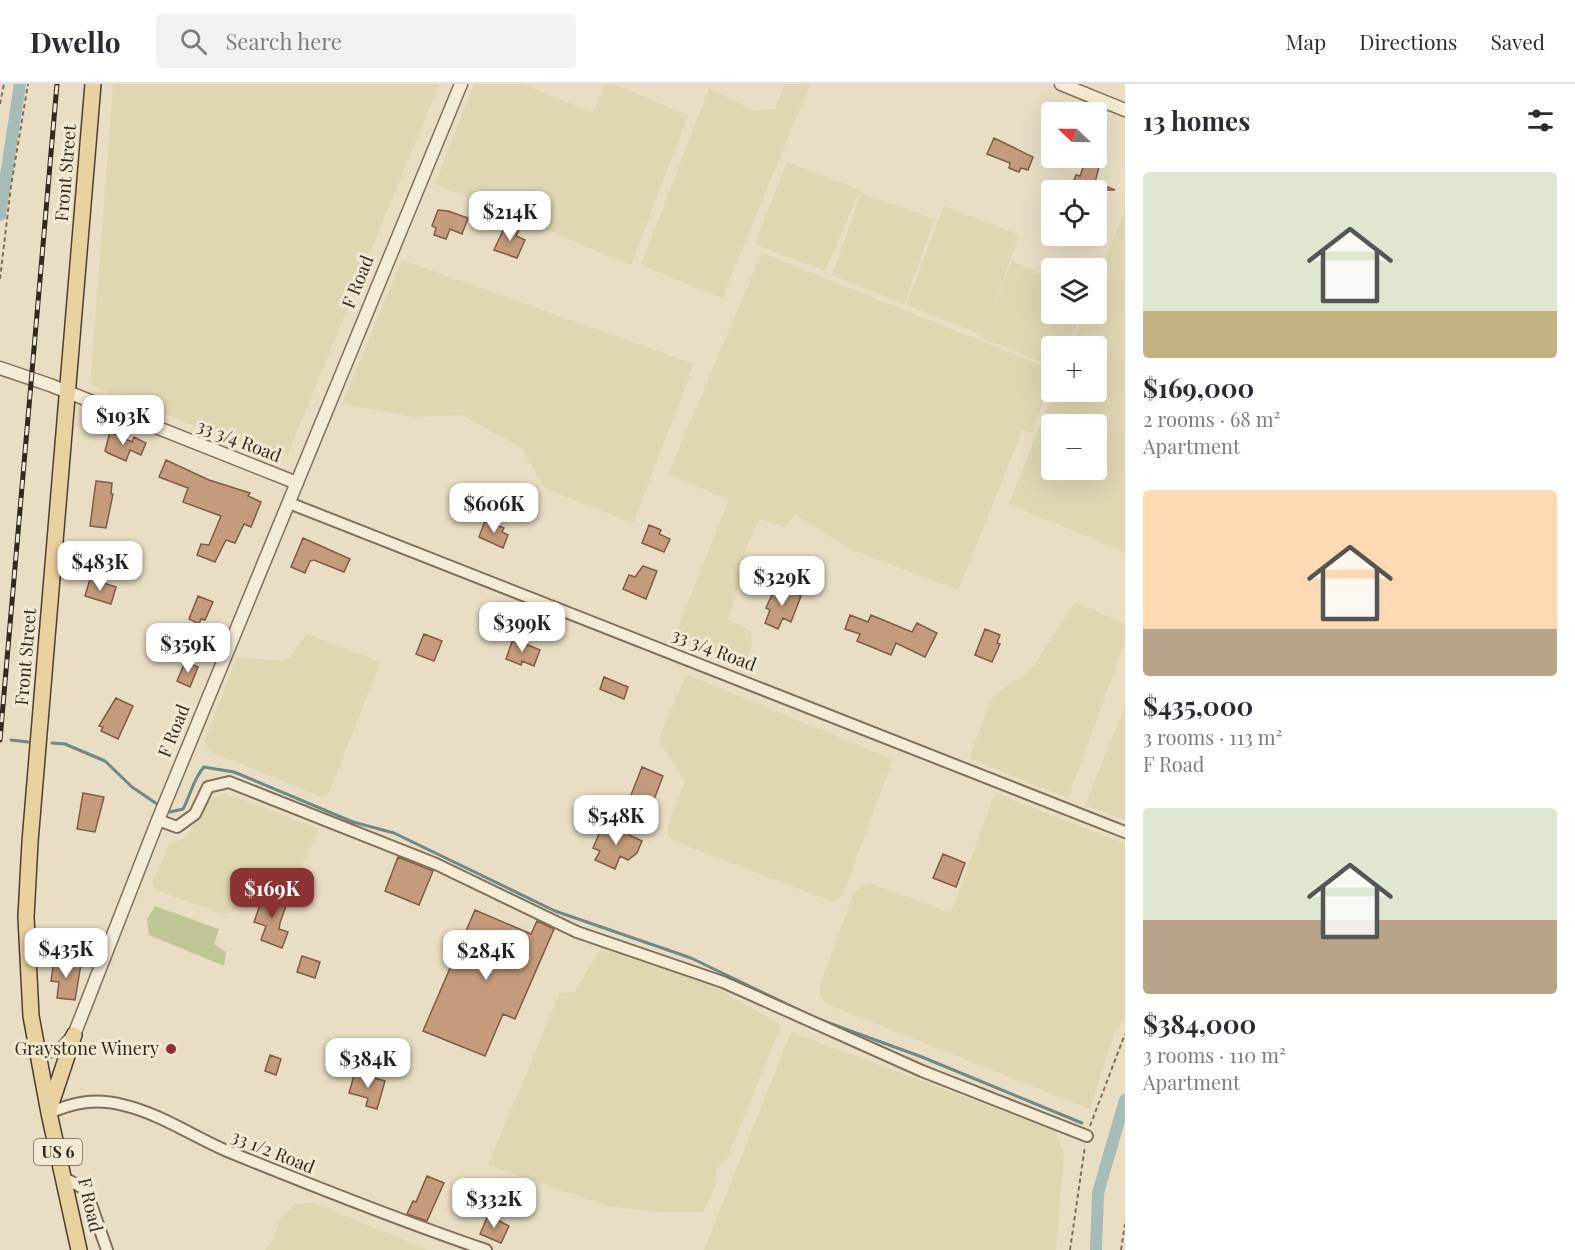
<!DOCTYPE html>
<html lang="en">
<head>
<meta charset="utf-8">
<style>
	body { margin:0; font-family:"Playfair Display",serif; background:#f2f2f3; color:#2b2b33; height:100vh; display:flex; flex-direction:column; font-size:22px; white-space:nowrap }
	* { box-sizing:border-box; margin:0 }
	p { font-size:20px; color:#7c7c81 }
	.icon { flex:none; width:33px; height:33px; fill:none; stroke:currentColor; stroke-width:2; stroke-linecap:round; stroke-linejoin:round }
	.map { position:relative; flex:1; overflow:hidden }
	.side { display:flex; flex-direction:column; background:#fff; width:450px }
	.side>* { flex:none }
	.needle { width:39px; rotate:292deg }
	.controls { position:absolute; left:1041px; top:18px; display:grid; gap:12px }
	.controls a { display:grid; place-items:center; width:66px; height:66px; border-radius:6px; background:#fff; box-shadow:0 6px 24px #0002; font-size:30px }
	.price { position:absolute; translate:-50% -51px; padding:0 14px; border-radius:12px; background:#fff; color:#222; font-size:20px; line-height:39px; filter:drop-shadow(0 2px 3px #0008) }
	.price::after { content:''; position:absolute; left:50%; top:36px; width:18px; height:14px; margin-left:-9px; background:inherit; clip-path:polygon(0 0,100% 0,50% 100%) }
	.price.on { background:#8b3232; color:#fff }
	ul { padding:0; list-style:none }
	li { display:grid; align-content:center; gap:12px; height:318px; padding:0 18px }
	li span { display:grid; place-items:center; height:186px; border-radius:6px; color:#555 }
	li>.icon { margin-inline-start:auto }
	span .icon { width:108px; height:108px; fill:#fffc; stroke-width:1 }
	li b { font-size:26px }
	h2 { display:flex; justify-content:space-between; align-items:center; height:72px; padding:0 18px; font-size:26px }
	header { display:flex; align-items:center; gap:36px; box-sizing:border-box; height:84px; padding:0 30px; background:#fff; border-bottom:2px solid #e1e1e2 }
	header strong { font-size:28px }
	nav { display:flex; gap:33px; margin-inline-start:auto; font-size:21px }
	.search { width:420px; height:54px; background:#f2f2f3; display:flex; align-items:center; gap:15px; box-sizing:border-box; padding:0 21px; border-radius:6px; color:#7c7c81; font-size:22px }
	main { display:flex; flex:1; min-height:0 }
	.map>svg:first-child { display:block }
</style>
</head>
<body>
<header>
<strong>Dwello</strong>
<div class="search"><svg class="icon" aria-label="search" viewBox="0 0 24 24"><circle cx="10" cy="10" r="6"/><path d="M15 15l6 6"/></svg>Search here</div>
<nav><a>Map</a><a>Directions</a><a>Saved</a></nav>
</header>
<main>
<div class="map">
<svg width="1125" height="1166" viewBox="0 0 1125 1166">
	<rect width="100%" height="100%" fill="#e9dec4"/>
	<path fill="#ded7b2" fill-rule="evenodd" d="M113 0H439L288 370 272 372 90 301Z
		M474 0H523L593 29 605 0H613L688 31 631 181 435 100Z
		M785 0H810L722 214 641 181 709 4 753 26 775 25Z
		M787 78 860 106 825 187 755 160Z
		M861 110 935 135 904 220 832 191Z
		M944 122 1019 151 992 228 1012 177 1051 195 1052 230H1081L1067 262H1052L1051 282 982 254 983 251 906 221Z
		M1125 126V468L1009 420 1053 308H1096V262H1071L1084 230H1096L1097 198ZM1052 340H1096V386H1052Z
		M762 169 1051 285V298L1032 349 1023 345 958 506 850 465 795 430 785 443 759 435 745 466 746 484 727 535 751 547 752 561 743 582 674 554 729 416 668 390Z
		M402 176 694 280 633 439 544 404 522 364 462 331 416 333 342 320Z
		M1075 518 1125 540V558L1068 714 969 674 993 613 1032 584Z
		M307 550 380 578 330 707 322 713 209 667 204 658 237 573 282 577 289 574Z
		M686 592H691L891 675V680L843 810 838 816 831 817 674 757 668 752 667 744 685 698 660 658V652Z
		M1125 623V736L1085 721Z
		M995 709 1125 760V935L1115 946 1090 1025 827 920 821 913 819 904 853 811 860 803 869 799 951 829Z
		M226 710 319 745 292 801 249 787 235 827 226 831 155 806 152 799 170 760 186 753 209 717 218 711Z
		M602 862 674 885 717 904 781 941 726 1077 719 1080 714 1096 717 1099 703 1128H658L607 1122 488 1081 560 909 575 908Z
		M791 948 1056 1047 1064 1071 1056 1166H704Z
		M314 1119 428 1166H265L270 1161 280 1136 294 1120Z"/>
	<path fill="#c1c699" d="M155 822 219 845 214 860 226 868 224 882 149 851 147 835Z"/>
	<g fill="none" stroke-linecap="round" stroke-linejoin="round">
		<path stroke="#6d8a83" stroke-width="3" d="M11 656 28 658
			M52 659 65 660 105 677 132 703 160 722
			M165 725 170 728 183 725C191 710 193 695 204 683L234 688 353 738 394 749 555 827 691 874 818 935 922 973 1082 1039"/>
		<path stroke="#a5bdb6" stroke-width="12" d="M0 131 20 0
			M1096 1166 1098 1109 1125 1016"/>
	</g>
	<path fill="#c49b7d" stroke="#7f5c44" stroke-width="1.5" d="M994 54 1033 73 1028 86 1021 84 1019 88 1009 84 1010 79 987 70Z
		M1085 78 1099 83 1095 98 1115 106H1070L1076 91 1080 92Z
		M438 126 448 127 468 134 462 150 450 145 446 155 434 151 436 144 432 142Z
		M506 140 519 146 516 152 525 156 517 174 494 166Z
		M110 348 132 358 134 353 146 359 141 371 130 366 126 377 108 369 105 367Z
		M166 376 209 396 250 409 248 412 261 418 251 443 244 440 235 459 226 456 215 478 197 471 201 460 209 461 221 432 183 418 188 404 159 393Z
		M96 397 112 399 111 410H113L106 444 90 442Z
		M485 437 504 444 502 448 508 451 503 464 479 453Z
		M649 441 661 446 659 450 670 455 664 468 642 459Z
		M303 454 350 475 344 488 314 476 310 477 305 489 291 483Z
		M643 482 657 487 646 515 623 505 629 491 635 493Z
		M90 495 116 503 111 520 85 512Z
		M776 502 801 512 791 538 783 534 778 545 765 539 770 526 766 524Z
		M198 512 213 518 205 536 201 535 199 540 189 535Z
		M850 531 868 538 871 531 912 548 917 539 937 549 925 573 896 559 891 571 857 557 860 550 845 545Z
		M985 545 1000 551 997 559 1000 560 992 578 975 571Z
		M424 550 442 557 434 577 416 570Z
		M513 555 540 566 534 582 522 577 521 581 506 575Z
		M185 578 198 583 190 603 177 597Z
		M604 593 628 603 624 615 600 605Z
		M116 614 133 622 118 655 101 647 103 643 99 642Z
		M642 683 663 692 650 726 638 721 641 715 631 711Z
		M83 709 104 713 95 748 77 745Z
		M612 739 631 747 629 751 642 757 637 769 628 776 620 772 615 785 595 776 600 767 593 764 601 745 608 748Z
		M943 770 965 779 956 803 933 794Z
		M398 773 433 787 419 821 385 807Z
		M265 807 288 816 280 839 279 845 288 848 282 864 261 856 266 842 254 838Z
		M475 826 531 850 537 837 554 845 515 935 503 930 485 972 423 947Z
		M302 872 320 878 315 894 297 888Z
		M54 876 81 880 75 916 57 914 59 898 51 897Z
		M270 971 281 975 276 991 265 987Z
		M355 988 385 997 377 1025 366 1022 368 1014 349 1009Z
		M427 1092 444 1099 427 1137 407 1130 413 1117 416 1118Z
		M488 1131 509 1142 501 1159 480 1150Z"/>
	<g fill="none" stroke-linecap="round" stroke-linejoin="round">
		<g stroke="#82705c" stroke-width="14">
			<path id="minor" d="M289 419 1125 748
				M158 736 177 743 195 730 208 703 229 698 436 780 577 848 723 898 922 987 1087 1052
				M49 1029C75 1018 95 1014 123 1021 161 1030 192 1052 227 1067 313 1102 398 1136 486 1166
				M63 1093 86 1106 107 1166"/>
		</g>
		<g stroke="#82705c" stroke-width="15">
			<path id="tertiary" d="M1061 0 1125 26
				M0 284 50 301 297 399
				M37 970 61 965 74 951 158 736 461 0"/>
		</g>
		<g stroke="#503f30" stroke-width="18">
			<path id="primary" d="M49 1026 74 951
				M79 1166 49 1029 31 932 26 833 30 758 93 0"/>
		</g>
		<path stroke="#82705c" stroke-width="2" stroke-dasharray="4.5 3" stroke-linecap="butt" d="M0 20 4 0
			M0 195 11 102 28 0
			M1090 1042 1125 950
			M1070 1166 1085 1062
			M1121 1166 1125 1140"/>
		<use href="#minor" stroke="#f5ecd6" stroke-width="10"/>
		<use href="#tertiary" stroke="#f5ecd6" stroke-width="12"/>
		<use href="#primary" stroke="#e9d29f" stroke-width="15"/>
		<g stroke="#33291f" stroke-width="5">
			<path id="rail" d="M0 656 57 0"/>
		</g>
		<use href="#rail" stroke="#f2e9d3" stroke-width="3" stroke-dasharray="9" stroke-linecap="butt"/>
	</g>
	<circle fill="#8b3232" stroke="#f2e9d3" stroke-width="2" cx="171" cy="965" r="6"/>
	<g text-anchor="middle" stroke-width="6" stroke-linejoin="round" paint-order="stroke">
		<rect fill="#f2e9d3" stroke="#6c6355" stroke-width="1.5" x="34" y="1055" width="48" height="26" rx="4.5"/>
		<g font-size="16" font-weight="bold" fill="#33291f">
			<text x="58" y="1074">US 6</text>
		</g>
		<g font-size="18" fill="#33291f" stroke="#f2e9d3">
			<text transform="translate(66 89) rotate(-85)" y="6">Front Street</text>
			<text transform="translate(358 198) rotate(-68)" y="6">F Road</text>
			<text transform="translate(239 357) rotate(21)" y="6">33 3/4 Road</text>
			<text transform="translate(714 566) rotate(21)" y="6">33 3/4 Road</text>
			<text transform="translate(26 573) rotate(-85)" y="6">Front Street</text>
			<text transform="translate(174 647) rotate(-68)" y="6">F Road</text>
			<text transform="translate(273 1068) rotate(22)" y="6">33 1/2 Road</text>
			<text transform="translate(90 1121) rotate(77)" y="6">F Road</text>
		</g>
		<g font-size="18" fill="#33291f" stroke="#f2e9d3" text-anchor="end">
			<text x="159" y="971">Graystone Winery</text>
		</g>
	</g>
</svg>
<div class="controls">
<a><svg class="needle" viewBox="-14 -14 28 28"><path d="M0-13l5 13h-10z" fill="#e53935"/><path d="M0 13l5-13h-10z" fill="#7c7c81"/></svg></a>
<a><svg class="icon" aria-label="locate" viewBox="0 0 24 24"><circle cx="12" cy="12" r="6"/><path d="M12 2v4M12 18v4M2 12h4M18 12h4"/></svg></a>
<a><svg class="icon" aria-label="layers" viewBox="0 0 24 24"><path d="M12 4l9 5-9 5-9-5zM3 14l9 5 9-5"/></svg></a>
<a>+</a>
<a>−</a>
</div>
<b class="price" style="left:510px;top:158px">$214K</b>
<b class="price" style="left:123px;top:362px">$193K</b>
<b class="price" style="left:494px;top:450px">$606K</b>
<b class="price" style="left:100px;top:508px">$483K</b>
<b class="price" style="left:782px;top:523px">$329K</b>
<b class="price" style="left:522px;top:569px">$399K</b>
<b class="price" style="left:188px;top:590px">$359K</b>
<b class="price" style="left:616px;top:762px">$548K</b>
<b class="price on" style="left:272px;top:835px">$169K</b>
<b class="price" style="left:66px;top:895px">$435K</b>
<b class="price" style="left:486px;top:897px">$284K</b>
<b class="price" style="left:368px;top:1005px">$384K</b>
<b class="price" style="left:494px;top:1145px">$332K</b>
</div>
<section class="side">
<h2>13 homes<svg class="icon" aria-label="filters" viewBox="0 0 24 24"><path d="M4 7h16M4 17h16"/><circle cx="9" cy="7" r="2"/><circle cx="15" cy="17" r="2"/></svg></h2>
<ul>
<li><span style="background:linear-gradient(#dfe7d0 75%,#c2b280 0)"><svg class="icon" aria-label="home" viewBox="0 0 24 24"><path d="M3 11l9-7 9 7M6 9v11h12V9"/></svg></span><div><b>$169,000</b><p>2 rooms · 68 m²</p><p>Apartment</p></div></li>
<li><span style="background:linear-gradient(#ffd9b3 75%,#b9a48a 0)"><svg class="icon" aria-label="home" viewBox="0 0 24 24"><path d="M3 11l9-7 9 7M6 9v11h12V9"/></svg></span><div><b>$435,000</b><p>3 rooms · 113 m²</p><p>F Road</p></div></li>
<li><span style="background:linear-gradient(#dfe7d0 60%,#b9a48a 0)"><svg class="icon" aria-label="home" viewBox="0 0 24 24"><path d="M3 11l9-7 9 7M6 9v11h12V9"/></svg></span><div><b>$384,000</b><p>3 rooms · 110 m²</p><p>Apartment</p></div></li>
</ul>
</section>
</main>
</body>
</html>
